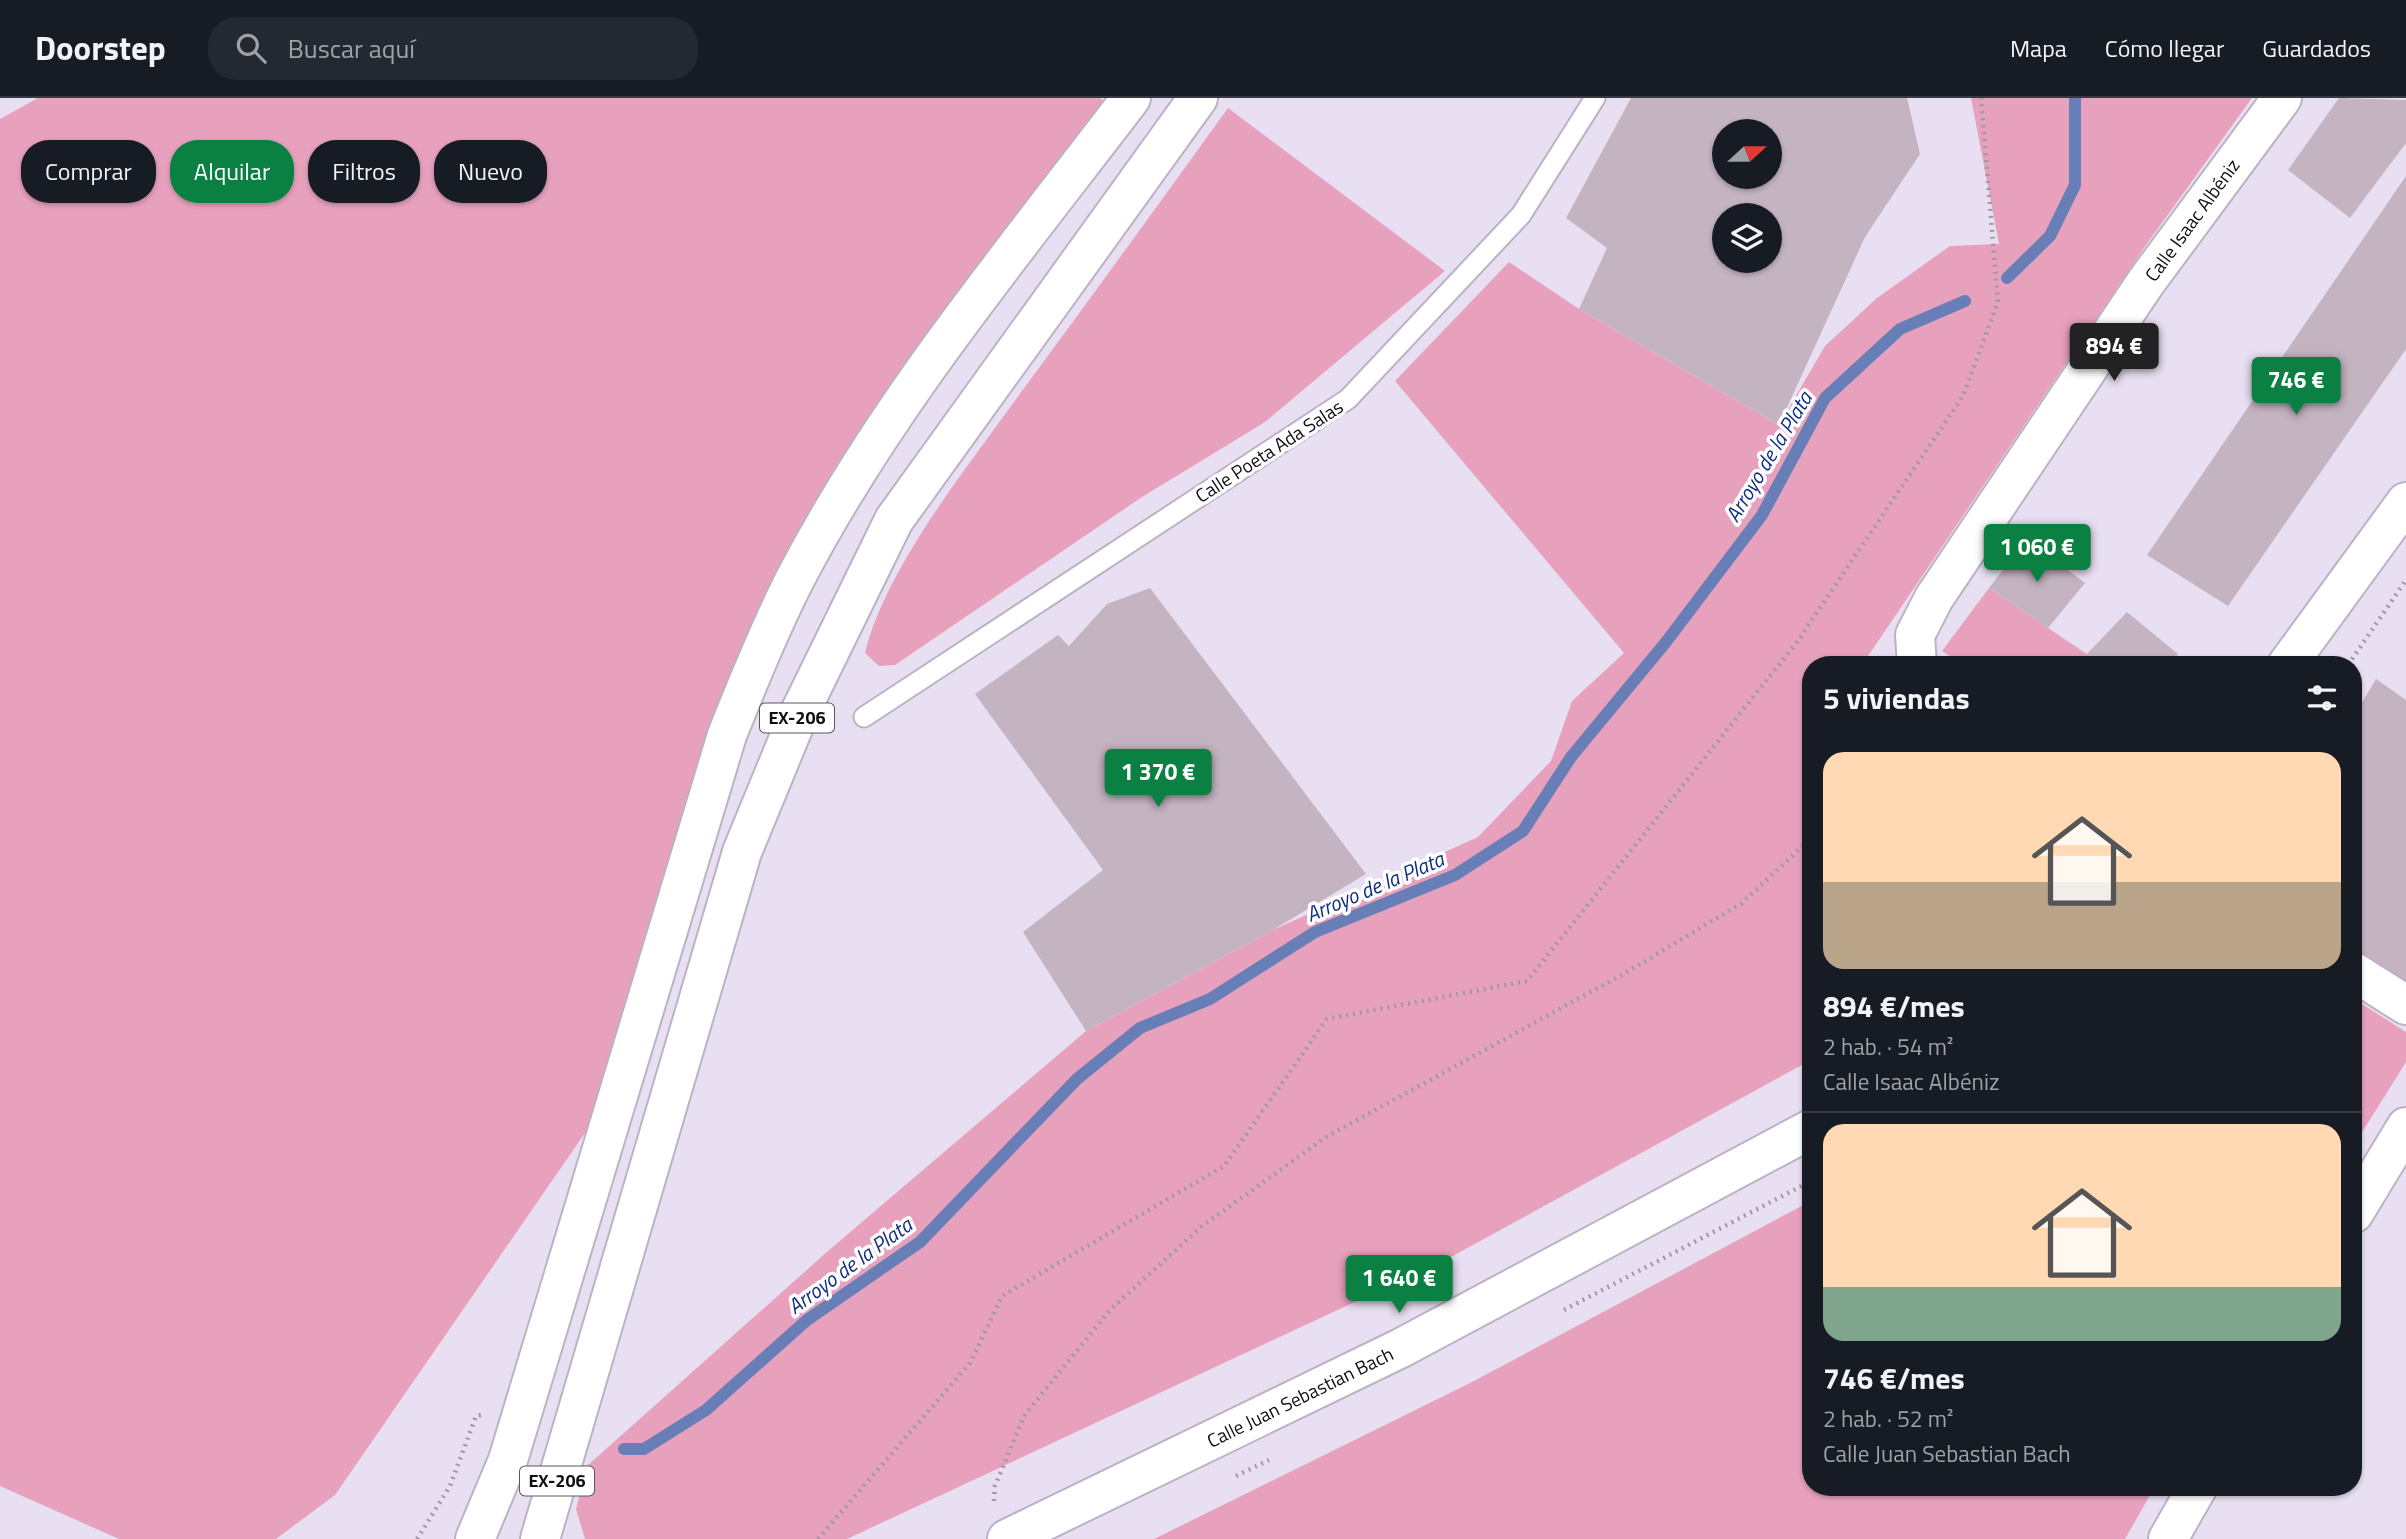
<!DOCTYPE html>
<html lang="es">
<head>
<meta charset="utf-8">
<style>
	body { margin:0; font-family:"Titillium Web",sans-serif; background:#242831; color:#f1f3f6; height:100vh; display:flex; flex-direction:column; font-size:26px; white-space:nowrap }
	* { box-sizing:border-box; margin:0 }
	p { font-size:23px; color:#9ea1a6 }
	.icon { flex:none; width:38px; height:38px; fill:none; stroke:currentColor; stroke-width:2; stroke-linecap:round; stroke-linejoin:round }
	.map { position:relative; flex:1; overflow:hidden }
	.sheet { position:absolute; left:1802px; top:558px; width:560px; height:840px; display:flex; flex-direction:column; background:#171b24; border-radius:28px; box-shadow:0 2px 5px #0004 }
	.sheet>* { flex:none }
	.banner { position:absolute; left:21px; top:42px; width:665px; height:63px; display:flex; gap:14px }
	.needle { width:46px; rotate:69deg }
	.tools { position:absolute; left:1712px; top:21px; display:grid; gap:14px }
	.tools a { display:grid; place-items:center; width:70px; height:70px; border-radius:50%; background:#171b24; box-shadow:0 2px 5px #0004; font-size:35px }
	.price { position:absolute; translate:-50% -60px; padding:0 16px; border-radius:7px; background:#0b8043; color:#fff; font-size:23px; line-height:46px; filter:drop-shadow(0 2px 4px #0008) }
	.price::after { content:''; position:absolute; left:50%; top:42px; width:21px; height:16px; margin-left:-10px; background:inherit; clip-path:polygon(0 0,100% 0,50% 100%) }
	.price.active { background:#222; color:#fff }
	ul { padding:0; list-style:none }
	li { display:grid; align-content:center; gap:14px; height:371px; padding:0 21px }
	li+li { border-top:2px solid #363941 }
	li span { display:grid; place-items:center; height:217px; border-radius:21px; color:#555 }
	li>.icon { margin-inline-start:auto }
	span .icon { width:126px; height:126px; fill:#fffc; stroke-width:1 }
	li b { font-size:30px }
	h2 { display:flex; justify-content:space-between; align-items:center; height:84px; padding:0 21px; font-size:30px }
	.chip { padding:0 24px; border-radius:28px; background:#171b24; box-shadow:0 2px 5px #0004; font-size:24px; line-height:63px }
	.chip.active { background:#0b8043; color:#fff }
	header { display:flex; align-items:center; gap:42px; box-sizing:border-box; height:98px; padding:0 35px; background:#171b24; border-bottom:2px solid #363941 }
	header strong { font-size:33px }
	nav { display:flex; gap:38px; margin-inline-start:auto; font-size:24px }
	.search { width:490px; height:63px; background:#242831; display:flex; align-items:center; gap:18px; box-sizing:border-box; padding:0 24px; border-radius:28px; color:#9ea1a6; font-size:26px }
	.map>svg:first-child { display:block }
</style>
</head>
<body>
<header>
<strong>Doorstep</strong>
<div class="search"><svg class="icon" aria-label="search" viewBox="0 0 24 24"><circle cx="10" cy="10" r="6"/><path d="M15 15l6 6"/></svg>Buscar aquí</div>
<nav><a>Mapa</a><a>Cómo llegar</a><a>Guardados</a></nav>
</header>
<div class="map">
<svg width="2406" height="1441" viewBox="0 0 2406 1441">
	<rect width="100%" height="100%" fill="#e9dff2"/>
	<path fill="#e7a1bd" d="M38 0H1100L1129 26 935 278 807 486 727 668 614 993 335 1397 276 1441H119L0 1388V21Z
		M1971 0H2252L2146 147 1862 567H1811V962L1449 1160 847 1441H585L576 1411 587 1368 828 1153 1086 933 1273 832 1478 739 1551 663 1572 603 1624 555 1395 283 1509 164 1579 211 1779 327 1825 248 1877 200 1950 148 1999 146Z
		M1228 10 1445 173 1265 324 1142 399 895 567 879 568 865 555C885 471 968 368 1019 297 1089 202 1159 106 1228 10Z
		M1989 490 2103 567H1964L1942 553Z
		M2354 901 2406 934V964L2354 1047Z
		M1811 1103V1390H2154L2125 1441H1154L1472 1284Z"/>
	<g fill="none" stroke-linecap="round" stroke-linejoin="round">
		<path stroke="#677eb6" stroke-width="12" d="M2007 180 2050 138 2075 87V0
			M624 1351H644L706 1312 807 1222 920 1144 1077 981 1140 930 1210 901 1315 834 1455 777 1523 733 1571 659 1666 544 1762 417 1825 300 1900 231 1965 203"/>
	</g>
	<path fill="#c4b3c1" fill-rule="evenodd" d="M1631 0H1907L1920 56 1865 139 1779 327 1579 211 1607 150 1566 120ZM1724 33H1769V79H1724ZM1724 117H1769V163H1724Z
		M2339 0 2406 2V45L2350 120 2288 72Z
		M2406 78V251L2228 508 2147 457Z
		M2027 441 2085 485 2048 530 1989 490Z
		M1150 490 1366 776 1273 832 1086 933 1023 834 1103 772 975 596 1058 537 1069 548 1107 506Z
		M2127 514 2178 556 2170 567H2103L2087 556Z
		M2376 581 2406 602V888L2354 851V618Z"/>
	<g fill="none" stroke-linecap="round" stroke-linejoin="round">
		<g stroke="#bbb2c4" stroke-width="23">
			<path id="lane" d="M864 619 1348 301 1521 117 1595 0"/>
		</g>
		<g stroke="#bbb2c4" stroke-width="42">
			<path id="street" d="M1917 567 1915 537 1934 500 2146 184 2282 0
				M2287 567 2406 404
				M2354 874 2406 907
				M2354 1115 2406 1029
				M1007 1441 1401 1250 1811 1031
				M2168 1441 2197 1390"/>
		</g>
		<g stroke="#bbb2c4" stroke-width="42">
			<path id="primary" d="M475 1441 508 1362 727 637C748 584 769 532 795 481 885 308 1013 155 1131 0
				M540 1441 742 754 798 618 894 422 1198 0"/>
		</g>
		<path stroke="#a098a6" stroke-width="4.5" stroke-dasharray="2 5" stroke-linecap="butt" d="M2348 567 2406 482
			M1564 1212 1811 1083
			M1236 1378 1269 1362
			M994 1403 995 1388 1024 1318 1110 1212 1201 1129 1326 1039 1627 874 1742 805 1811 740
			M417 1441 450 1388 476 1318 481 1317
			M818 1441 970 1265 1002 1198 1224 1068 1327 921 1527 883 1797 544 1963 298 1998 204 1981 0"/>
		<use href="#lane" stroke="#fff" stroke-width="19"/>
		<use href="#street" stroke="#fff" stroke-width="38"/>
		<use href="#primary" stroke="#fff" stroke-width="38"/>
	</g>
	<g text-anchor="middle" stroke-width="7" stroke-linejoin="round" paint-order="stroke">
		<g fill="#fff" stroke="#58565a" stroke-width="2">
			<rect x="760" y="605.5" width="74" height="29" rx="5"/>
			<rect x="520" y="1368.5" width="74" height="29" rx="5"/>
		</g>
		<g font-size="18" font-weight="bold" fill="#110d13">
			<text x="797" y="626">EX-206</text>
			<text x="557" y="1389">EX-206</text>
		</g>
		<g font-size="19" fill="#110d13" stroke="#fff">
			<text transform="translate(2192 122) rotate(-54)" y="7">Calle Isaac Albéniz</text>
			<text transform="translate(1269 353) rotate(-33)" y="7">Calle Poeta Ada Salas</text>
			<text transform="translate(1300 1299) rotate(-26)" y="7">Calle Juan Sebastian Bach</text>
		</g>
		<g font-size="21" font-style="italic" fill="#112e84" stroke="#fff">
			<text transform="translate(1769 359) rotate(-59)" y="7">Arroyo de la Plata</text>
			<text transform="translate(1375 789) rotate(-23)" y="7">Arroyo de la Plata</text>
			<text transform="translate(850 1168) rotate(-36)" y="7">Arroyo de la Plata</text>
		</g>
	</g>
</svg>
<div class="tools">
<a><svg class="needle" viewBox="-14 -14 28 28"><path d="M0-13l5 13h-10z" fill="#e53935"/><path d="M0 13l5-13h-10z" fill="#9ea1a6"/></svg></a>
<a><svg class="icon" aria-label="layers" viewBox="0 0 24 24"><path d="M12 4l9 5-9 5-9-5zM3 14l9 5 9-5"/></svg></a>
</div>
<b class="price active" style="left:2114px;top:285px">894 €</b>
<b class="price" style="left:2296px;top:319px">746 €</b>
<b class="price" style="left:2037px;top:486px">1 060 €</b>
<b class="price" style="left:1158px;top:711px">1 370 €</b>
<b class="price" style="left:1399px;top:1217px">1 640 €</b>
<div class="banner">
<a class="chip">Comprar</a>
<a class="chip active">Alquilar</a>
<a class="chip">Filtros</a>
<a class="chip">Nuevo</a>
</div>
<section class="sheet">
<h2>5 viviendas<svg class="icon" aria-label="filters" viewBox="0 0 24 24"><path d="M4 7h16M4 17h16"/><circle cx="9" cy="7" r="2"/><circle cx="15" cy="17" r="2"/></svg></h2>
<ul>
<li><span style="background:linear-gradient(#ffd9b3 60%,#b9a48a 0)"><svg class="icon" aria-label="home" viewBox="0 0 24 24"><path d="M3 11l9-7 9 7M6 9v11h12V9"/></svg></span><div><b>894 €/mes</b><p>2 hab. · 54 m²</p><p>Calle Isaac Albéniz</p></div></li>
<li><span style="background:linear-gradient(#ffd9b3 75%,#7fa58c 0)"><svg class="icon" aria-label="home" viewBox="0 0 24 24"><path d="M3 11l9-7 9 7M6 9v11h12V9"/></svg></span><div><b>746 €/mes</b><p>2 hab. · 52 m²</p><p>Calle Juan Sebastian Bach</p></div></li>
</ul>
</section>
</div>
</body>
</html>
